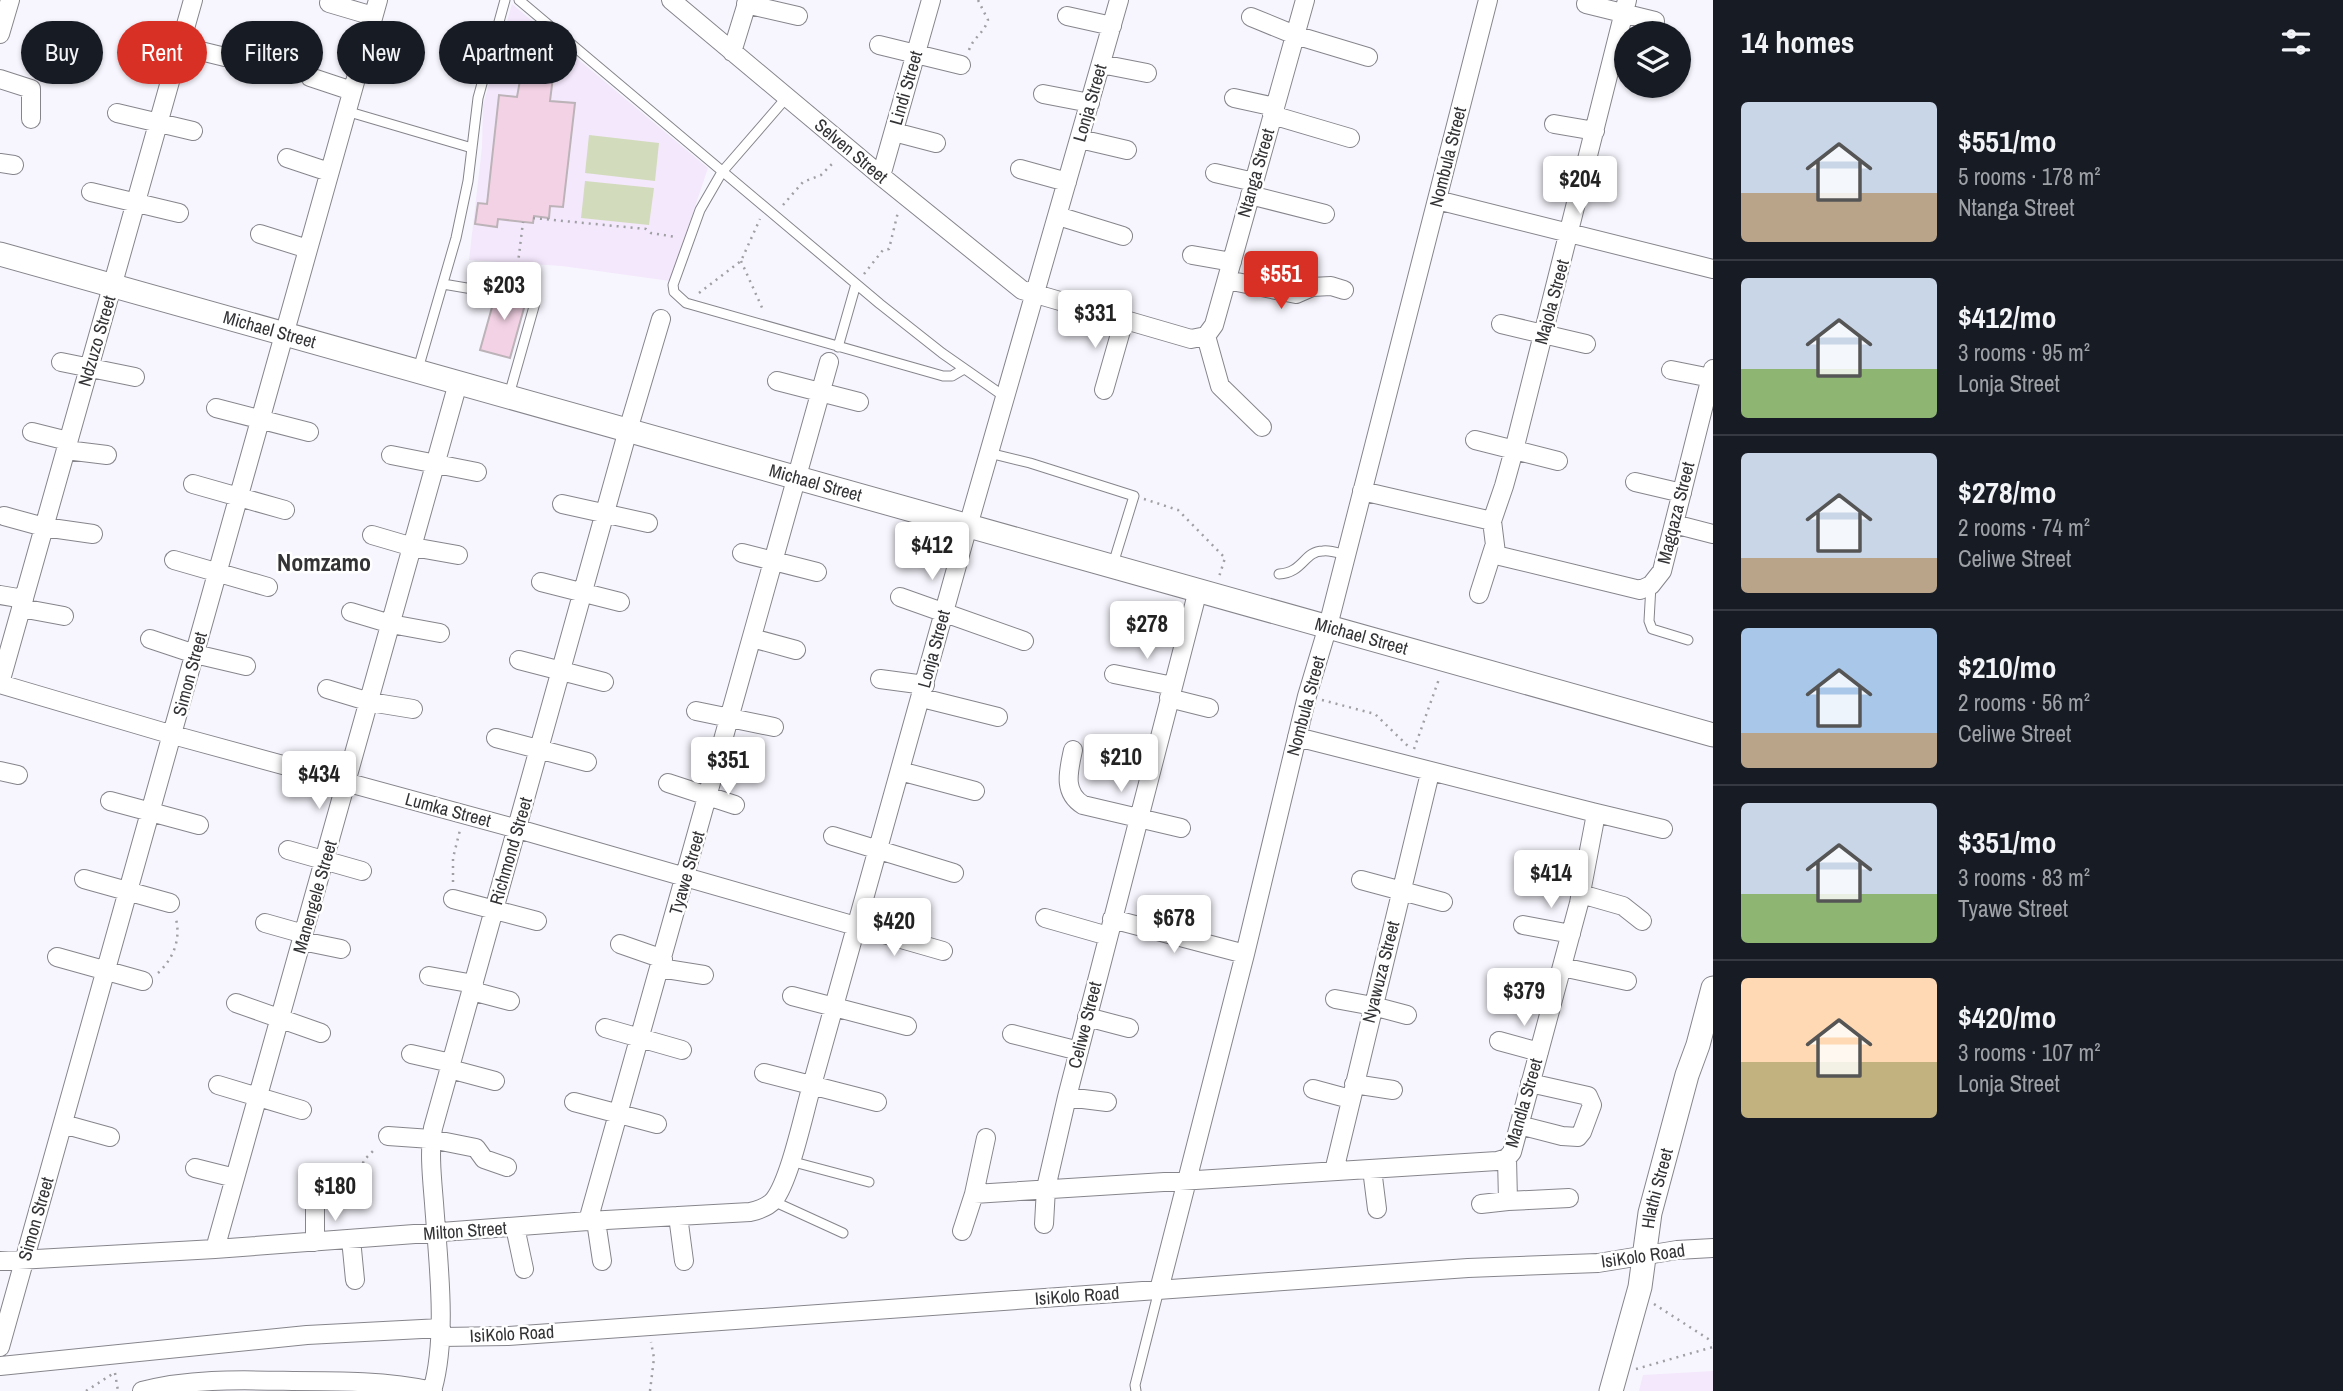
<!DOCTYPE html>
<html lang="en">
<head>
<meta charset="utf-8">
<style>
	body { margin:0; font-family:"Archivo Narrow",sans-serif; background:#242831; color:#f1f3f6; height:100vh; display:flex; flex-direction:column; font-size:26px; white-space:nowrap }
	* { box-sizing:border-box; margin:0 }
	p { font-size:23px; color:#9ea1a6 }
	.icon { flex:none; width:38px; height:38px; fill:none; stroke:currentColor; stroke-width:2; stroke-linecap:round; stroke-linejoin:round }
	.map { position:relative; flex:1; overflow:hidden }
	.drawer { display:flex; flex-direction:column; background:#171b24; width:630px }
	.drawer>* { flex:none }
	.top-card { position:absolute; left:21px; top:21px; width:665px; height:63px; display:flex; gap:14px }
	.fabs { position:absolute; left:1614px; top:21px; display:grid; gap:14px }
	.fabs a { display:grid; place-items:center; width:77px; height:77px; border-radius:50%; background:#171b24; box-shadow:0 2px 5px #0004; font-size:35px }
	.price { position:absolute; translate:-50% -60px; padding:0 16px; border-radius:7px; background:#fff; color:#222; font-size:23px; line-height:46px; filter:drop-shadow(0 2px 4px #0008) }
	.price::after { content:''; position:absolute; left:50%; top:42px; width:21px; height:16px; margin-left:-10px; background:inherit; clip-path:polygon(0 0,100% 0,50% 100%) }
	.price.selected { background:#d93025; color:#fff }
	ul { padding:0; list-style:none }
	li { display:flex; align-items:center; gap:21px; height:175px; padding:0 28px }
	li+li { border-top:2px solid #363941 }
	li span { display:grid; place-items:center; flex:none; width:196px; height:140px; border-radius:7px; color:#555 }
	li>.icon { margin-inline-start:auto }
	span .icon { width:84px; height:84px; fill:#fffc; stroke-width:1 }
	li b { font-size:30px }
	h2 { display:flex; justify-content:space-between; align-items:center; height:84px; padding:0 28px; font-size:30px }
	.pill { padding:0 24px; border-radius:32px; background:#171b24; box-shadow:0 2px 5px #0004; font-size:24px; line-height:63px }
	.pill.selected { background:#d93025; color:#fff }
	main { display:flex; flex:1; min-height:0 }
	.map>svg:first-child { display:block }
</style>
</head>
<body>
<main>
<div class="map">
<svg width="1713" height="1391" viewBox="0 0 1713 1391">
	<rect width="100%" height="100%" fill="#f7f6fe"/>
	<path fill="#f4e8fc" d="M512 4 708 168 670 281 562 266 469 260 482 147 483 105Z
		M1713 1371V1391H1639L1643 1375Z"/>
	<path fill="#d3dbbd" d="M589 135 659 143 655 181 585 173Z
		M585 181 654 188 649 225 581 218Z"/>
	<path fill="#f3d2e5" stroke="#bbb3b7" stroke-width="2" d="M527 42 542 44 541 51 548 52 547 60 555 61 550 101 575 103 563 207 550 206 549 218 534 216 533 223 498 219 497 227 475 224 478 203 487 204 499 95 517 97Z
		M500 282 529 290 528 294 523 295 519 299 520 304 524 308 510 358 480 350 494 300 499 299 503 295 502 290 498 286Z"/>
	<g fill="none" stroke-linecap="round" stroke-linejoin="round">
		<g stroke="#86858c" stroke-width="11">
			<path id="lane" d="M519 0 880 304 942 353 1005 397
				M787 97 722 172 700 210 673 285 674 292 686 303 943 376H952L964 369
				M346 111 472 148
				M443 284 496 293
				M838 347 856 284
				M418 369 456 238 468 181 478 98 505 0
				M509 395 535 303 526 301
				M989 453 1030 463 1134 496 1113 564
				M1279 574C1303 573 1304 551 1323 551 1330 550 1338 553 1346 555
				M1651 585 1649 621 1652 629 1688 640
				M790 1161 869 1182
				M773 1201 843 1233
				M1136 1391 1135 1385 1159 1290"/>
		</g>
		<g stroke="#86858c" stroke-width="20">
			<path id="street" d="M671 0 881 176 1022 290 1191 339 1206 336 1214 325 1305 0
				M1627 0 1514 450 1504 486 1492 521 1496 553 1500 556 1640 590 1651 585 1662 571 1713 369
				M329 3 373 16
				M746 4 798 16
				M1586 4 1655 21
				M1067 16 1112 26
				M1251 17 1295 35 1368 57
				M0 34 10 0
				M879 45 961 65
				M180 46 225 57
				M732 52 748 0
				M1101 64 1147 73
				M310 77 352 91
				M0 79 31 89V119
				M1043 94 1090 103
				M1234 98 1275 107
				M117 113 193 131
				M1272 115 1350 138
				M1554 124 1595 131
				M894 132 936 143
				M1080 139 1127 150
				M287 158 329 172
				M0 163 14 165
				M1020 169 1067 182
				M1215 173 1254 182
				M881 176 931 0
				M91 192 179 213
				M1250 195 1325 214
				M1437 200 1713 269
				M1058 216 1123 236
				M260 234 308 249
				M1192 255 1232 262
				M1227 280 1296 294 1312 287 1331 286 1344 290
				M1501 324 1586 344
				M1206 336 1220 386 1262 427
				M61 362 135 377
				M1671 370 1711 378
				M777 381 859 402
				M1104 390 1124 320
				M216 408 309 432
				M32 432 68 441
				M1475 440 1558 461
				M66 450 107 455
				M391 455 477 472
				M1635 482 1682 493
				M193 484 285 510
				M1362 491 1492 521
				M562 504 648 523
				M4 516 44 527 93 534
				M1674 524 1713 534
				M372 535 413 547 458 555
				M742 553 817 572
				M174 560 268 587
				M541 582 620 602
				M1479 594 1494 547
				M0 595 24 599
				M900 597 1024 641
				M21 608 64 616
				M351 612 391 624 440 633
				M752 638 796 650
				M150 639 195 654 246 666
				M519 660 604 682
				M1114 674 1173 686
				M880 679 925 685
				M0 683 193 0
				M0 684 173 735 518 829 943 951
				M327 689 370 702 413 709
				M922 698 998 717
				M1169 698 1209 708
				M696 711 774 727
				M496 738 587 762
				M1073 750C1069 770 1062 792 1083 805L1181 828
				M0 771 18 775
				M900 771 975 791
				M668 783 735 805
				M110 801 199 825
				M1592 812 1663 829
				M833 836 954 873
				M288 850 362 871
				M84 879 170 903
				M1361 880 1443 902
				M1581 894 1623 906 1642 921
				M453 899 537 921
				M1045 918 1108 936
				M1112 919 1245 954
				M265 923 304 934
				M1523 925 1571 934
				M302 941 341 949
				M620 944 663 959
				M57 957 143 981
				M1562 967 1627 981
				M660 968 704 975
				M429 976 474 984
				M472 991 510 1001
				M792 996 907 1026
				M1335 999 1373 1006 1407 1015
				M236 1003 321 1033
				M1087 1017 1129 1028
				M605 1028 682 1050
				M1012 1034 1079 1051
				M1499 1041 1539 1052
				M411 1054 451 1063
				M450 1069 495 1081
				M764 1073 877 1102
				M1354 1084 1393 1090
				M218 1085 302 1110
				M1313 1089 1350 1099
				M1067 1097 1107 1102
				M574 1102 657 1124
				M63 1124 110 1137
				M1519 1125 1562 1136 1578 1137 1582 1132 1592 1105 1588 1096 1530 1083
				M388 1136 431 1139 476 1148 484 1159 507 1167
				M1507 1158 1508 1201 1569 1198
				M195 1168 235 1178
				M1372 1169 1377 1209
				M1334 1171 1430 773
				M974 1194 1497 1161 1507 1158 1512 1152 1579 903 1595 819 1592 812 1297 737
				M1481 1204 1508 1201
				M678 1216 684 1261
				M588 1221 829 362
				M596 1221 602 1261
				M1044 1224 1046 1188 1067 1097 1198 590
				M515 1227 524 1269
				M962 1231 974 1194 986 1138
				M351 1239 355 1280
				M315 1242V1204
				M215 1249 458 383
				M0 1261 215 1249 588 1221 750 1212C759 1210 768 1207 774 1200 790 1180 804 1112 812 1085L968 526 1119 0
				M1159 1290 1245 954 1307 696 1328 626 1488 0
				M441 1337 508 1336 1468 1268 1598 1263 1677 1250 1713 1248
				M0 1347 378 0
				M0 1366 307 1335 441 1328
				M142 1391C191 1378 242 1380 293 1381 340 1381 387 1381 433 1391
				M432 1391C448 1337 438 1260 434 1203 432 1178 429 1152 433 1128L628 430 661 319"/>
		</g>
		<g stroke="#86858c" stroke-width="25">
			<g id="secondary">
				<path id="s1" d="M0 254 1713 735"/>
				<path id="s2" d="M1611 1391 1640 1287 1650 1213 1687 1075 1698 1045 1713 988"/>
			</g>
		</g>
		<path stroke="#9f9fa4" stroke-width="2.5" stroke-dasharray="2 5" stroke-linecap="butt" d="M969 50C973 38 984 33 988 20L978 0
			M783 205 803 182 821 175 835 161
			M533 218 646 229 651 233 676 237
			M741 261 764 312
			M864 274 883 250 889 249 898 212
			M493 279 518 263 523 222
			M699 293 741 261 760 219
			M1144 499 1178 510 1225 558 1219 577
			M1322 700 1375 714 1411 749
			M1414 749 1439 679
			M453 882V858L460 830
			M158 973C173 959 181 940 176 919
			M325 1190 355 1188 364 1160 376 1148
			M1654 1304 1713 1342
			M1636 1369 1713 1347
			M115 1373 118 1391
			M86 1391 114 1373
			M650 1391 654 1358 651 1342"/>
		<use href="#lane" stroke="#fff" stroke-width="9"/>
		<use href="#street" stroke="#fff" stroke-width="18"/>
		<use href="#secondary" stroke="#fff" stroke-width="23"/>
	</g>
	<g text-anchor="middle" stroke-width="5" stroke-linejoin="round" paint-order="stroke">
		<g font-size="18" fill="#333336" stroke="#fff">
			<text transform="translate(906 88) rotate(-74)" y="6">Lindi Street</text>
			<text transform="translate(1090 103) rotate(-74)" y="6">Lonja Street</text>
			<text transform="translate(851 151) rotate(40)" y="6">Selven Street</text>
			<text transform="translate(1448 157) rotate(-76)" y="6">Nombula Street</text>
			<text transform="translate(1256 173) rotate(-74)" y="6">Ntanga Street</text>
			<text transform="translate(1552 302) rotate(-75)" y="6">Majola Street</text>
			<text dy="6" stroke="none"><textPath href="#s1" startOffset="280">Michael Street</textPath></text>
			<text transform="translate(97 341) rotate(-74)" y="6">Ndzuzo Street</text>
			<text dy="6" stroke="none"><textPath href="#s1" startOffset="847">Michael Street</textPath></text>
			<text transform="translate(1676 513) rotate(-76)" y="6">Magqaza Street</text>
			<text dy="6" stroke="none"><textPath href="#s1" startOffset="1414">Michael Street</textPath></text>
			<text transform="translate(934 649) rotate(-75)" y="6">Lonja Street</text>
			<text transform="translate(190 674) rotate(-75)" y="6">Simon Street</text>
			<text transform="translate(1306 706) rotate(-75)" y="6">Nombula Street</text>
			<text transform="translate(448 810) rotate(15)" y="6">Lumka Street</text>
			<text transform="translate(511 851) rotate(-74)" y="6">Richmond Street</text>
			<text transform="translate(687 873) rotate(-74)" y="6">Tyawe Street</text>
			<text transform="translate(315 897) rotate(-74)" y="6">Manengele Street</text>
			<text transform="translate(1381 972) rotate(-76)" y="6">Nyawuza Street</text>
			<text transform="translate(1085 1025) rotate(-76)" y="6">Celiwe Street</text>
			<text transform="translate(1524 1103) rotate(-74)" y="6">Mandla Street</text>
			<text dy="6" stroke="none"><textPath href="#s2" startOffset="208">Hlathi Street</textPath></text>
			<text transform="translate(36 1219) rotate(-74)" y="6">Simon Street</text>
			<text transform="translate(465 1231) rotate(-4)" y="6">Milton Street</text>
			<text transform="translate(1643 1256) rotate(-8)" y="6">IsiKolo Road</text>
			<text transform="translate(1077 1296) rotate(-4)" y="6">IsiKolo Road</text>
			<text transform="translate(512 1334) rotate(-3)" y="6">IsiKolo Road</text>
		</g>
		<g font-size="24" font-weight="bold" fill="#333336" stroke="#fff">
			<text x="324" y="571">Nomzamo</text>
		</g>
	</g>
</svg>
<div class="fabs">
<a><svg class="icon" aria-label="layers" viewBox="0 0 24 24"><path d="M12 4l9 5-9 5-9-5zM3 14l9 5 9-5"/></svg></a>
</div>
<b class="price" style="left:1580px;top:216px">$204</b>
<b class="price selected" style="left:1281px;top:311px">$551</b>
<b class="price" style="left:504px;top:322px">$203</b>
<b class="price" style="left:1095px;top:350px">$331</b>
<b class="price" style="left:932px;top:582px">$412</b>
<b class="price" style="left:1147px;top:661px">$278</b>
<b class="price" style="left:1121px;top:794px">$210</b>
<b class="price" style="left:728px;top:797px">$351</b>
<b class="price" style="left:319px;top:811px">$434</b>
<b class="price" style="left:1551px;top:910px">$414</b>
<b class="price" style="left:1174px;top:955px">$678</b>
<b class="price" style="left:894px;top:958px">$420</b>
<b class="price" style="left:1524px;top:1028px">$379</b>
<b class="price" style="left:335px;top:1223px">$180</b>
<div class="top-card">
<a class="pill">Buy</a>
<a class="pill selected">Rent</a>
<a class="pill">Filters</a>
<a class="pill">New</a>
<a class="pill">Apartment</a>
</div>
</div>
<section class="drawer">
<h2>14 homes<svg class="icon" aria-label="filters" viewBox="0 0 24 24"><path d="M4 7h16M4 17h16"/><circle cx="9" cy="7" r="2"/><circle cx="15" cy="17" r="2"/></svg></h2>
<ul>
<li><span style="background:linear-gradient(#c9d6e8 65%,#b9a48a 0)"><svg class="icon" aria-label="home" viewBox="0 0 24 24"><path d="M3 11l9-7 9 7M6 9v11h12V9"/></svg></span><div><b>$551/mo</b><p>5 rooms · 178 m²</p><p>Ntanga Street</p></div></li>
<li><span style="background:linear-gradient(#c9d6e8 65%,#8fb573 0)"><svg class="icon" aria-label="home" viewBox="0 0 24 24"><path d="M3 11l9-7 9 7M6 9v11h12V9"/></svg></span><div><b>$412/mo</b><p>3 rooms · 95 m²</p><p>Lonja Street</p></div></li>
<li><span style="background:linear-gradient(#c9d6e8 75%,#b9a48a 0)"><svg class="icon" aria-label="home" viewBox="0 0 24 24"><path d="M3 11l9-7 9 7M6 9v11h12V9"/></svg></span><div><b>$278/mo</b><p>2 rooms · 74 m²</p><p>Celiwe Street</p></div></li>
<li><span style="background:linear-gradient(#a9c7e8 75%,#b9a48a 0)"><svg class="icon" aria-label="home" viewBox="0 0 24 24"><path d="M3 11l9-7 9 7M6 9v11h12V9"/></svg></span><div><b>$210/mo</b><p>2 rooms · 56 m²</p><p>Celiwe Street</p></div></li>
<li><span style="background:linear-gradient(#c9d6e8 65%,#8fb573 0)"><svg class="icon" aria-label="home" viewBox="0 0 24 24"><path d="M3 11l9-7 9 7M6 9v11h12V9"/></svg></span><div><b>$351/mo</b><p>3 rooms · 83 m²</p><p>Tyawe Street</p></div></li>
<li><span style="background:linear-gradient(#ffd9b3 60%,#c2b280 0)"><svg class="icon" aria-label="home" viewBox="0 0 24 24"><path d="M3 11l9-7 9 7M6 9v11h12V9"/></svg></span><div><b>$420/mo</b><p>3 rooms · 107 m²</p><p>Lonja Street</p></div></li>
</ul>
</section>
</main>
</body>
</html>
